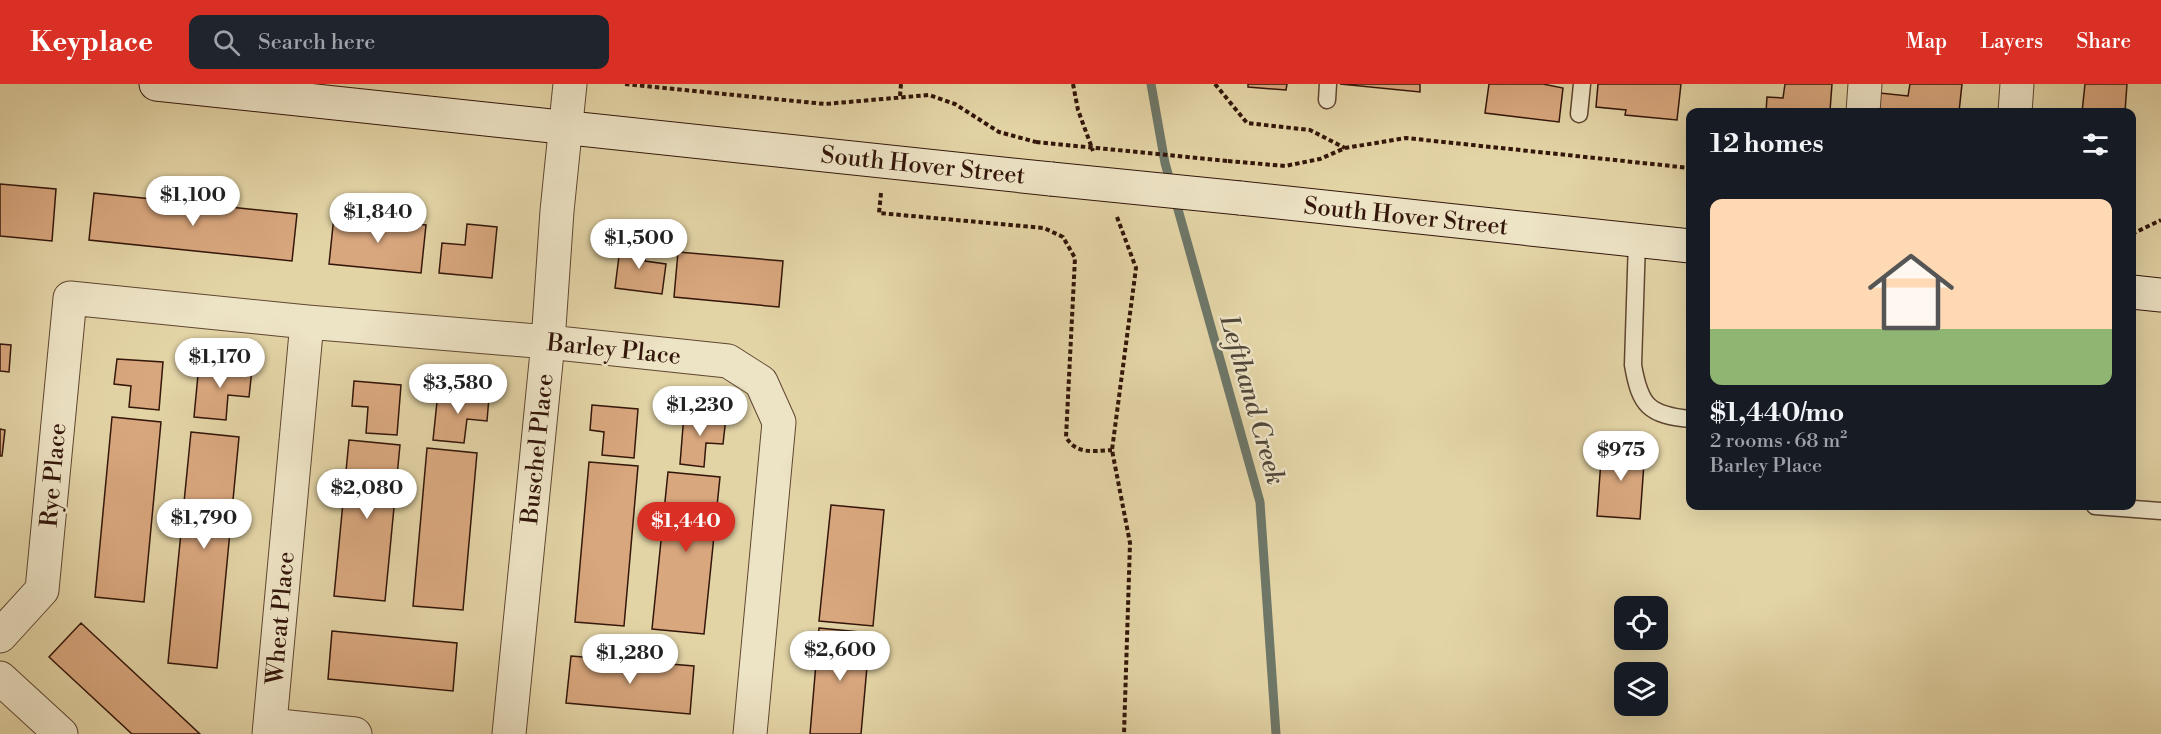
<!DOCTYPE html>
<html lang="en">
<head>
<meta charset="utf-8">
<style>
	body { margin:0; font-family:"Libre Bodoni",serif; background:#20242c; color:#f1f3f6; height:100vh; display:flex; flex-direction:column; font-size:22px; white-space:nowrap }
	* { box-sizing:border-box; margin:0 }
	p { font-size:20px; color:#9ea1a6 }
	.icon { flex:none; width:33px; height:33px; fill:none; stroke:currentColor; stroke-width:2; stroke-linecap:round; stroke-linejoin:round }
	.map { position:relative; flex:1; overflow:hidden }
	.drawer { position:absolute; left:1686px; top:24px; width:450px; height:402px; display:flex; flex-direction:column; background:#171b24; border-radius:12px; box-shadow:0 6px 24px #0002 }
	.drawer>* { flex:none }
	.controls { position:absolute; left:1614px; top:512px; display:grid; gap:12px }
	.controls a { display:grid; place-items:center; width:54px; height:54px; border-radius:12px; background:#171b24; box-shadow:0 6px 24px #0002; font-size:30px }
	.price { position:absolute; translate:-50% -51px; padding:0 14px; border-radius:21px; background:#fff; color:#222; font-size:20px; line-height:39px; filter:drop-shadow(0 2px 3px #0008) }
	.price::after { content:''; position:absolute; left:50%; top:36px; width:18px; height:14px; margin-left:-9px; background:inherit; clip-path:polygon(0 0,100% 0,50% 100%) }
	.price.current { background:#d93025; color:#fff }
	ul { padding:0; list-style:none }
	li { display:grid; align-content:center; gap:12px; height:318px; padding:0 24px }
	li span { display:grid; place-items:center; height:186px; border-radius:12px; color:#555 }
	li>.icon { margin-inline-start:auto }
	span .icon { width:108px; height:108px; fill:#fffc; stroke-width:1 }
	li b { font-size:26px }
	h2 { display:flex; justify-content:space-between; align-items:center; height:72px; padding:0 24px; font-size:26px }
	header { display:flex; align-items:center; gap:36px; box-sizing:border-box; height:84px; padding:0 30px; background:#d93025; color:#fff }
	header strong { font-size:28px }
	nav { display:flex; gap:33px; margin-inline-start:auto; font-size:21px }
	.search { width:420px; height:54px; background:#20242c; display:flex; align-items:center; gap:15px; box-sizing:border-box; padding:0 21px; border-radius:12px; color:#9ea1a6; font-size:22px }
	.map>svg:first-child { display:block }
</style>
</head>
<body>
<header>
<strong>Keyplace</strong>
<div class="search"><svg class="icon" aria-label="search" viewBox="0 0 24 24"><circle cx="10" cy="10" r="6"/><path d="M15 15l6 6"/></svg>Search here</div>
<nav><a>Map</a><a>Layers</a><a>Share</a></nav>
</header>
<div class="map">
<svg width="2161" height="650" viewBox="0 0 2161 650">
	<rect width="100%" height="100%" fill="#e3d4a6"/>
	<filter id="stains"><feTurbulence type="fractalNoise" baseFrequency=".00333" numOctaves="4"/><feColorMatrix values="0 0 0 0 .2 0 0 0 0 .09 0 0 0 0 .02 0 0 0 .5 -.17"/></filter>
	<radialGradient id="worn" r=".72"><stop offset=".6" stop-color="#630" stop-opacity="0"/><stop offset="1" stop-color="#630" stop-opacity=".3"/></radialGradient>
	<g fill="none" stroke-linecap="round" stroke-linejoin="round">
		<path stroke="#6e7768" stroke-width="9" d="M1151 0 1165 79 1260 418 1276 650"/>
	</g>
	<path fill="#d9a77e" stroke="#33160a" stroke-width="1.5" d="M1248 0H1287L1286 6 1248 3Z
		M1340 0H1420V8Z
		M1489 0H1543L1563 4 1559 38 1485 29Z
		M1598 0H1681L1677 36 1625 31 1626 26 1596 23Z
		M1785 0H1832L1830 27 1842 28H1766L1767 13 1783 14Z
		M1910 0H1962L1959 28H1878L1880 9 1908 12Z
		M2085 0H2127L2125 28H2082Z
		M0 100 56 105 52 157 0 152Z
		M94 109 297 130 292 177 89 156Z
		M334 132 426 141 421 189 329 180Z
		M467 140 497 143 492 194 439 189 442 159 465 161Z
		M621 156 647 159 645 177 666 180 662 210 615 204Z
		M678 168 783 177 779 223 674 213Z
		M0 260 11 261 9 288 0 287Z
		M117 275 163 278 159 326 129 323 131 302 114 300Z
		M199 280 252 285 249 313 228 311 226 336 194 333Z
		M354 297 401 301 397 351 366 349 368 323 352 322Z
		M438 308 489 313 487 337 467 335 464 359 433 356Z
		M592 321 638 325 634 374 602 371 604 348 590 346Z
		M684 330 726 333 723 360 706 359 704 383 680 380Z
		M112 333 161 338 144 518 95 513Z
		M0 345 5 346 2 372H0Z
		M191 348 239 353 217 584 168 579Z
		M349 356 400 361 385 517 334 512Z
		M1602 362 1645 365 1640 435 1597 432Z
		M427 364 477 369 463 526 413 522Z
		M589 378 638 382 624 542 575 538Z
		M668 388 720 393 704 550 652 545Z
		M831 421 884 426 873 542 819 537Z
		M81 539 200 650H132L49 573Z
		M819 544 870 549 861 650H810Z
		M332 547 457 559 453 607 328 595Z
		M571 572 694 582 690 630 566 619Z"/>
	<g fill="none" stroke-linecap="round" stroke-linejoin="round">
		<g stroke="#5f4631" stroke-width="19">
			<path id="lane" d="M1327 16 1328 0
				M1579 30 1582 0
				M1637 156 1633 281C1640 322 1649 331 1690 335
				M2095 422 2161 427"/>
		</g>
		<g stroke="#5f4631" stroke-width="35">
			<path id="street" d="M1863 28 1865 0
				M2015 28 2017 0
				M0 552 42 506 70 214 307 238 548 258 728 277 761 298 779 338 750 650
				M0 594 61 650
				M270 641 355 650
				M269 650 307 238
				M509 650 548 258 557 127 570 0"/>
		</g>
		<g stroke="#33160a" stroke-width="35">
			<path id="secondary" d="M156 0 1051 95
				M1240 114 1690 162
				M2132 208 2161 211"/>
		</g>
		<path stroke="#33160a" stroke-width="4" stroke-dasharray="4.5 3" stroke-linecap="butt" d="M625 0 825 20 929 11 955 20 999 48 1036 58
			M1073 0 1078 26 1093 67
			M1215 0 1247 39 1310 46 1345 64
			M900 12 901 0
			M1228 77 1285 82 1320 75 1345 64 1406 54 1690 84
			M881 109 879 129 1044 144 1063 153 1075 174 1066 353C1077 371 1092 367 1112 366
			M1117 133 1136 184 1112 366 1130 459 1124 650
			M2132 150 2161 136"/>
		<use href="#lane" stroke="#ede3c5" stroke-width="16"/>
		<use href="#street" stroke="#ede3c5" stroke-width="33"/>
		<use href="#secondary" stroke="#ede3c5" stroke-width="33"/>
		<g stroke="#33160a" stroke-width="35" stroke-linecap="butt">
			<path id="secondary-bridge" d="M1051 95 1240 114"/>
		</g>
		<path stroke="#33160a" stroke-width="4" stroke-dasharray="4.5 3" stroke-linecap="butt" d="M1036 58 1228 77"/>
		<use href="#secondary-bridge" stroke="#ede3c5" stroke-width="33"/>
	</g>
	<g text-anchor="middle" stroke-width="5" stroke-linejoin="round" paint-order="stroke">
		<g font-size="24" fill="#33160a" stroke="#ede3c5">
			<text transform="translate(923 81) rotate(6)" y="8">South Hover Street</text>
			<text transform="translate(1406 132) rotate(6)" y="8">South Hover Street</text>
			<text transform="translate(614 265) rotate(6)" y="8">Barley Place</text>
			<text transform="translate(537 365) rotate(-84)" y="8">Buschel Place</text>
			<text transform="translate(53 391) rotate(-85)" y="8">Rye Place</text>
			<text transform="translate(280 534) rotate(-85)" y="8">Wheat Place</text>
		</g>
		<g font-size="26" font-style="italic" fill="#504739" stroke="#ede3c5">
			<text transform="translate(1253 316) rotate(74)" y="9">Lefthand Creek</text>
		</g>
	</g>
	<rect width="100%" height="100%" filter="url(#stains)"/>
	<rect width="100%" height="100%" fill="url(#worn)"/>
</svg>
<div class="controls">
<a><svg class="icon" aria-label="locate" viewBox="0 0 24 24"><circle cx="12" cy="12" r="6"/><path d="M12 2v4M12 18v4M2 12h4M18 12h4"/></svg></a>
<a><svg class="icon" aria-label="layers" viewBox="0 0 24 24"><path d="M12 4l9 5-9 5-9-5zM3 14l9 5 9-5"/></svg></a>
</div>
<b class="price" style="left:193px;top:143px">$1,100</b>
<b class="price" style="left:378px;top:160px">$1,840</b>
<b class="price" style="left:639px;top:186px">$1,500</b>
<b class="price" style="left:220px;top:305px">$1,170</b>
<b class="price" style="left:458px;top:331px">$3,580</b>
<b class="price" style="left:700px;top:353px">$1,230</b>
<b class="price" style="left:1621px;top:398px">$975</b>
<b class="price" style="left:367px;top:436px">$2,080</b>
<b class="price" style="left:204px;top:466px">$1,790</b>
<b class="price current" style="left:686px;top:469px">$1,440</b>
<b class="price" style="left:840px;top:598px">$2,600</b>
<b class="price" style="left:630px;top:601px">$1,280</b>
<section class="drawer">
<h2>12 homes<svg class="icon" aria-label="filters" viewBox="0 0 24 24"><path d="M4 7h16M4 17h16"/><circle cx="9" cy="7" r="2"/><circle cx="15" cy="17" r="2"/></svg></h2>
<ul>
<li><span style="background:linear-gradient(#ffd9b3 70%,#8fb573 0)"><svg class="icon" aria-label="home" viewBox="0 0 24 24"><path d="M3 11l9-7 9 7M6 9v11h12V9"/></svg></span><div><b>$1,440/mo</b><p>2 rooms · 68 m²</p><p>Barley Place</p></div></li>
</ul>
</section>
</div>
</body>
</html>
